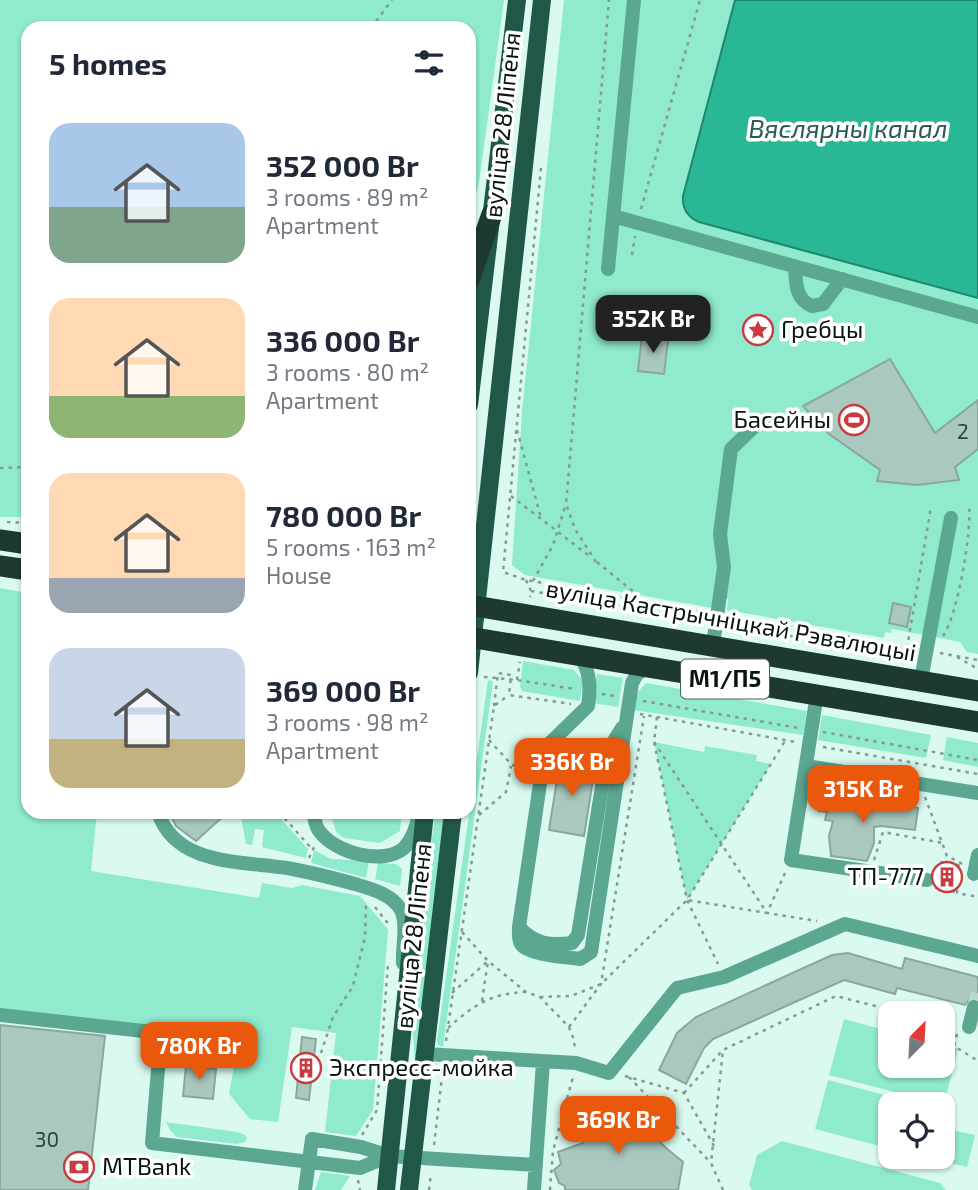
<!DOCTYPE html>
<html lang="en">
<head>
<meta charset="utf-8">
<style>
	body { margin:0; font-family:"Exo 2",sans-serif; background:#f6f6f7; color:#1f2937; height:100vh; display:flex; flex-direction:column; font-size:26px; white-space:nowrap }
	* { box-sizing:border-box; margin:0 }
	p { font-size:23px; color:#747a83 }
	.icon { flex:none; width:38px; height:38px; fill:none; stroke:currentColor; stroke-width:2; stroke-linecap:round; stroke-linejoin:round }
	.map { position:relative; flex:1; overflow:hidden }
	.sheet { position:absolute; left:21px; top:21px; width:455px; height:798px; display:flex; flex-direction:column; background:#fff; border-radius:21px; box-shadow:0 2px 5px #0004 }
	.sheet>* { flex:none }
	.needle { width:46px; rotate:24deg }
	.buttons { position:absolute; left:878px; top:1001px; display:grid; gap:14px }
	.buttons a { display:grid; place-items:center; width:77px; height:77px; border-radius:14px; background:#fff; box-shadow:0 2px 5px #0004; font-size:35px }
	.price { position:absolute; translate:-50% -60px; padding:0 16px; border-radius:14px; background:#ea580c; color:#fff; font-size:23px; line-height:46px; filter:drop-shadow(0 2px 4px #0008) }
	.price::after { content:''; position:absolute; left:50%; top:42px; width:21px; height:16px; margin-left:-10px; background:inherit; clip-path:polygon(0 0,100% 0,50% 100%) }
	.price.selected { background:#222; color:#fff }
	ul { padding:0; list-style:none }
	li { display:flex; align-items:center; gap:21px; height:175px; padding:0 28px }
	li span { display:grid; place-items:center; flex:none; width:196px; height:140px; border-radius:21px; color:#555 }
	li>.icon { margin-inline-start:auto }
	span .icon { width:84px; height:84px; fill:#fffc; stroke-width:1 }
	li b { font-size:30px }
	h2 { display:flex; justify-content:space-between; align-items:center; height:84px; padding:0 28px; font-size:30px }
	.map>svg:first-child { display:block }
</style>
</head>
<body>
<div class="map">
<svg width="978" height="1190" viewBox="0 0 978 1190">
	<rect width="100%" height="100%" fill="#dafaef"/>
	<path fill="#90eace" d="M0 0H504L479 183 469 223V28H28V517H0Z
		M564 0H978V654L967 652 960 642 892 629 891 633 885 632 884 638 727 610 728 599 714 597 712 608 525 575 512 565 522 412Z
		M0 588 28 593V812H97L91 871 259 898 262 883 292 888 302 885 360 896 386 927 388 930 373 1110 356 1136 325 1132 336 1033 292 1027 278 1122 250 1119 229 1094 235 1061 167 1046 168 1028 0 1009Z
		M523 661 574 670 583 680 580 701 522 691 520 686Z
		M597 674 623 678 618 707 592 703Z
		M488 680 493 681 443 1047 438 1045 437 1041Z
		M646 683 807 711 803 735 633 710 637 693Z
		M822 715 931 735 926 758 818 740Z
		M947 737 978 743V767L943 760Z
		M654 742 704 752 705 746 757 755 756 761 771 764 687 900Z
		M240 812H275L308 849 306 858 262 847 264 830 255 829 252 845 246 844Z
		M330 812H402L400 831 380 843 344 838 336 832Z
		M435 812H444L407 1133 415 1061 412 1020Z
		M314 850 331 859 369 861 366 878 311 863Z
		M378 863 396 864 402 869 400 886 375 879Z
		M844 1019 891 1032V1066H943V1045L958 1049 944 1105 829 1075Z
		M828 1080 919 1104H891V1149L815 1129Z
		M166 1122 237 1132 245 1135 247 1138 245 1142 236 1144 177 1137 170 1130Z
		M943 1128 975 1135 967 1167 926 1157H943Z
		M782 1141 940 1183 946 1190H752L749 1185 757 1155Z
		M321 1172 350 1176 341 1190H315Z"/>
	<path fill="#2ab796" stroke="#20866e" stroke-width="2" d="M735 0H978V298L699 222C687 217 682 209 683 196Z"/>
	<path fill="#aac9be" stroke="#89a79d" stroke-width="2" d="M642 336 668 340 664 374 638 371Z
		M890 359 935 433 978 400V449L955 467 959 480 917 485 877 481 880 470 829 434 803 406Z
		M893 603 911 607 907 627 889 623Z
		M560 761 595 767 584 836 549 830Z
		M840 797 855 798 878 805 888 803 918 808 915 830 881 826 874 827V843L867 861 831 856 829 836 833 821 825 820 827 812 819 811 832 799Z
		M169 812H228L196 841 176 826Z
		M941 862 959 865 954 892 936 888Z
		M848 953 902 969 905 958 978 977V998H971L965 1005 897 988 895 994 844 980 713 1039 704 1048 686 1084 659 1070 677 1033 696 1017 832 955Z
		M0 1025 105 1036 88 1190H0Z
		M302 1037 316 1039 309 1100 296 1098Z
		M186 1066 216 1069 213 1099 183 1096Z
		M595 1099 624 1105 666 1148 683 1162 678 1190H565V1186L559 1183 554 1170 561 1164 558 1152 583 1143Z"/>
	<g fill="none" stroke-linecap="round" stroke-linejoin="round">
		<path stroke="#bbd8ce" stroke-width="14" stroke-dasharray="14 7" stroke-linecap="butt" d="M974 1007 978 993"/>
		<path stroke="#849b93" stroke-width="2.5" stroke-dasharray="3.5 5" stroke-linecap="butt" d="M371 28 392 0
			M541 168 503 572 526 580 706 612
			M641 209 700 0
			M632 255 635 236
			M517 430 541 518
			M0 468 28 467
			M511 496 592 558
			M7 522 28 523
			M596 562 575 529 566 504 609 0
			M597 562 646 602
			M526 580 531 591 530 597
			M533 581 553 545 565 507
			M531 591 703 620
			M730 616 913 648
			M731 625 878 652 907 648 931 507
			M943 636C958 615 972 530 969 504
			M940 653 978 660
			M957 657 978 669
			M484 677 517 680 575 689
			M517 680 520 662
			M602 694 616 696
			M643 701 799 728
			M494 706 498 673 511 675 509 695 571 704
			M640 714 796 742
			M657 717 654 742 687 900 718 964
			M823 732 978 760
			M489 740 512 765 530 768
			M654 742 767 913 687 900
			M823 747 978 774
			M563 749 592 753 593 746 596 747
			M925 797 947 856 961 863 960 866
			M279 812 312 849
			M479 815 506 792 511 766
			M309 858 315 845
			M874 860 883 832 943 843
			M785 873 767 913 817 921
			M959 873 957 893 978 897
			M375 907 390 926
			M462 932 488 961 526 992 540 997 569 1027 574 1040 575 1050
			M452 993 488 961 482 1001
			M540 997 571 996 601 984 687 900 785 741
			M943 1024 957 1027
			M569 1027 601 984 644 716
			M448 1028C474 1005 489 994 525 992
			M957 1034 954 1046 978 1061
			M446 1041 494 706 509 695
			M321 1053 333 1017 353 986 365 937 366 903
			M625 1076 684 1093 714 1146
			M629 1077 711 1163
			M684 1093 723 1050 836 996 903 1013
			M362 1135 377 1110 388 964
			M434 1145 443 1068
			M358 1180 360 1190
			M429 1190 431 1173
			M550 1190 553 1151 573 1077
			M723 1190 711 1163 723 1050"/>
		<path stroke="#5ba791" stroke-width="14" d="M613 216 978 317
			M795 266C796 283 795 299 812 306L823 304 842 279
			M608 269 634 0
			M713 645 724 567 720 534 731 449 758 423
			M579 654C590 671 591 686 588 706L550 743 542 770 519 927C519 933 518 939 521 944 528 955 567 957 580 959L591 952 632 683 637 674 650 666
			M921 680 951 518
			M817 694 791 860 927 880
			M806 766 978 793
			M158 812C175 866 242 861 287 868 310 872 333 878 355 884 371 889 392 894 401 910 408 925 402 947 403 963
			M313 812C315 819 315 827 320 832 336 853 383 866 404 848 413 839 417 825 419 813
			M974 874 978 855
			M519 927C534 944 550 946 572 943L578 935 605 768 609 749 622 728
			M0 1015 161 1033 152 1143 360 1168 389 1156
			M969 1027 974 1007
			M426 1054 576 1063 609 1073 677 988 724 977 845 924 978 956
			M305 1190 312 1139 361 1147 389 1156 536 1165
			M534 1190 543 1062"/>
		<path stroke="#215749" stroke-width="18" d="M469 405 517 0
			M469 673 542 0
			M386 1190 425 812
			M409 1190 453 812"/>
		<path stroke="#1e3931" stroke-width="21" d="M469 280 492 214
			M0 540 28 544
			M0 566 28 570
			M469 605 978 691
			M469 637 978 722"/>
	</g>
	<defs>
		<g id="sight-ring" transform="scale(1.575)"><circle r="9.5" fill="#fff" stroke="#c93a41" stroke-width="1.5"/><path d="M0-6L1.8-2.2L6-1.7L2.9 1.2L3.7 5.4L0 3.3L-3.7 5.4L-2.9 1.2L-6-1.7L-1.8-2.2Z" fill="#c93a41"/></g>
		<g id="stadium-ring" transform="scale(1.575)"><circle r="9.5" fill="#fff" stroke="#c93a41" stroke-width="1.5"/><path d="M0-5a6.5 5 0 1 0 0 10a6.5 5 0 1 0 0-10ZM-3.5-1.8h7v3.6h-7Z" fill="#c93a41"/></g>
		<g id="building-ring" transform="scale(1.575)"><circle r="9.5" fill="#fff" stroke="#c93a41" stroke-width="1.5"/><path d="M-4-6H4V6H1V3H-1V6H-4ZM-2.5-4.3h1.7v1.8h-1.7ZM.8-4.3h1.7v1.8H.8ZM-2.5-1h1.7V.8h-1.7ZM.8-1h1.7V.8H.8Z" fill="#c93a41"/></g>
		<g id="bank-ring" transform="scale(1.575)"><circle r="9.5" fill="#fff" stroke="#c93a41" stroke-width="1.5"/><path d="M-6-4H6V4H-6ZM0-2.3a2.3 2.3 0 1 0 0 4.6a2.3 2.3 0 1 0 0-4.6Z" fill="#c93a41"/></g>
	</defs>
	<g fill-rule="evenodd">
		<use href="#sight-ring" x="758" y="330"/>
		<use href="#stadium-ring" x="854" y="420"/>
		<use href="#building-ring" x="947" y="877"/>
		<use href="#building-ring" x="306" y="1068"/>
		<use href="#bank-ring" x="79" y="1167"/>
	</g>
	<g text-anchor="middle" stroke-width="7" stroke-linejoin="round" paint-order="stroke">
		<g font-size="21" fill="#31413c">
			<text x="963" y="439">2</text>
			<text x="47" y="1147">30</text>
		</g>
		<rect fill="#fff" stroke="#535a58" stroke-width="2" x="681" y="659.5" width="88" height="39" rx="5"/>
		<g font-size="23" font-weight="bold" fill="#091410">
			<text x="725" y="687">М1/П5</text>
		</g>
		<g font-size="24" fill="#091410" stroke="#fff">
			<text transform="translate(503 125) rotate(-84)" y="8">вуліца 28 Ліпеня</text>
			<text transform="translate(731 621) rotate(10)" y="8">вуліца Кастрычніцкай Рэвалюцыі</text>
			<text transform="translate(414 936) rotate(-84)" y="8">вуліца 28 Ліпеня</text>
		</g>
		<g font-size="24" fill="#091410" stroke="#fff" text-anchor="start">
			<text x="781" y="338">Гребцы</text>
			<text x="831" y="428" text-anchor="end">Басейны</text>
			<text x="924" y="885" text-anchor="end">ТП-777</text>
			<text x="329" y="1076">Экспресс-мойка</text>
			<text x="102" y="1175">MTBank</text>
		</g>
		<g font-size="26" font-style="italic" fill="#285d4e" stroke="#fff">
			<text x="848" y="138">Вяслярны канал</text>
		</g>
	</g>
</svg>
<div class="buttons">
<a><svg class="needle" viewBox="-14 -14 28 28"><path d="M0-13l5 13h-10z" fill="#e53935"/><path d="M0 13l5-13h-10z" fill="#747a83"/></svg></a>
<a><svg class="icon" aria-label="locate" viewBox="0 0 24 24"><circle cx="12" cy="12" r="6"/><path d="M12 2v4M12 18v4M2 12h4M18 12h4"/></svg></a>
</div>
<b class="price selected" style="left:653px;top:355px">352K Br</b>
<b class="price" style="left:572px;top:798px">336K Br</b>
<b class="price" style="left:863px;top:825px">315K Br</b>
<b class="price" style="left:199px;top:1082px">780K Br</b>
<b class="price" style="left:618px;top:1156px">369K Br</b>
<section class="sheet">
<h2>5 homes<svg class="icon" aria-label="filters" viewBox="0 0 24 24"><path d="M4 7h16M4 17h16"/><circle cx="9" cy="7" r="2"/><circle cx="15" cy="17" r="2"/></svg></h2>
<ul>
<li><span style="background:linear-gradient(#a9c7e8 60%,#7fa58c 0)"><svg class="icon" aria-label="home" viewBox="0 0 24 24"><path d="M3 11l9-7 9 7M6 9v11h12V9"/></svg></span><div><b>352 000 Br</b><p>3 rooms · 89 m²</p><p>Apartment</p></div></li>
<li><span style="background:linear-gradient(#ffd9b3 70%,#8fb573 0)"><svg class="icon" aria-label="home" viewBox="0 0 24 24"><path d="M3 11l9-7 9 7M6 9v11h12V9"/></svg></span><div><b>336 000 Br</b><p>3 rooms · 80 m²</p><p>Apartment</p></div></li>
<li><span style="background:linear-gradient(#ffd9b3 75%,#9aa5b1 0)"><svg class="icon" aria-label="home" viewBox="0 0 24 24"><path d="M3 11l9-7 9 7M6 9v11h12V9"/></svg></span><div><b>780 000 Br</b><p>5 rooms · 163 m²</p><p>House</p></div></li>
<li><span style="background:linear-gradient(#c9d6e8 65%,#c2b280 0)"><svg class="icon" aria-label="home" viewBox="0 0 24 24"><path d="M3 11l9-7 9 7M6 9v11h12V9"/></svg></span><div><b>369 000 Br</b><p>3 rooms · 98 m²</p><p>Apartment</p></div></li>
</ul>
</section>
</div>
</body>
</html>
